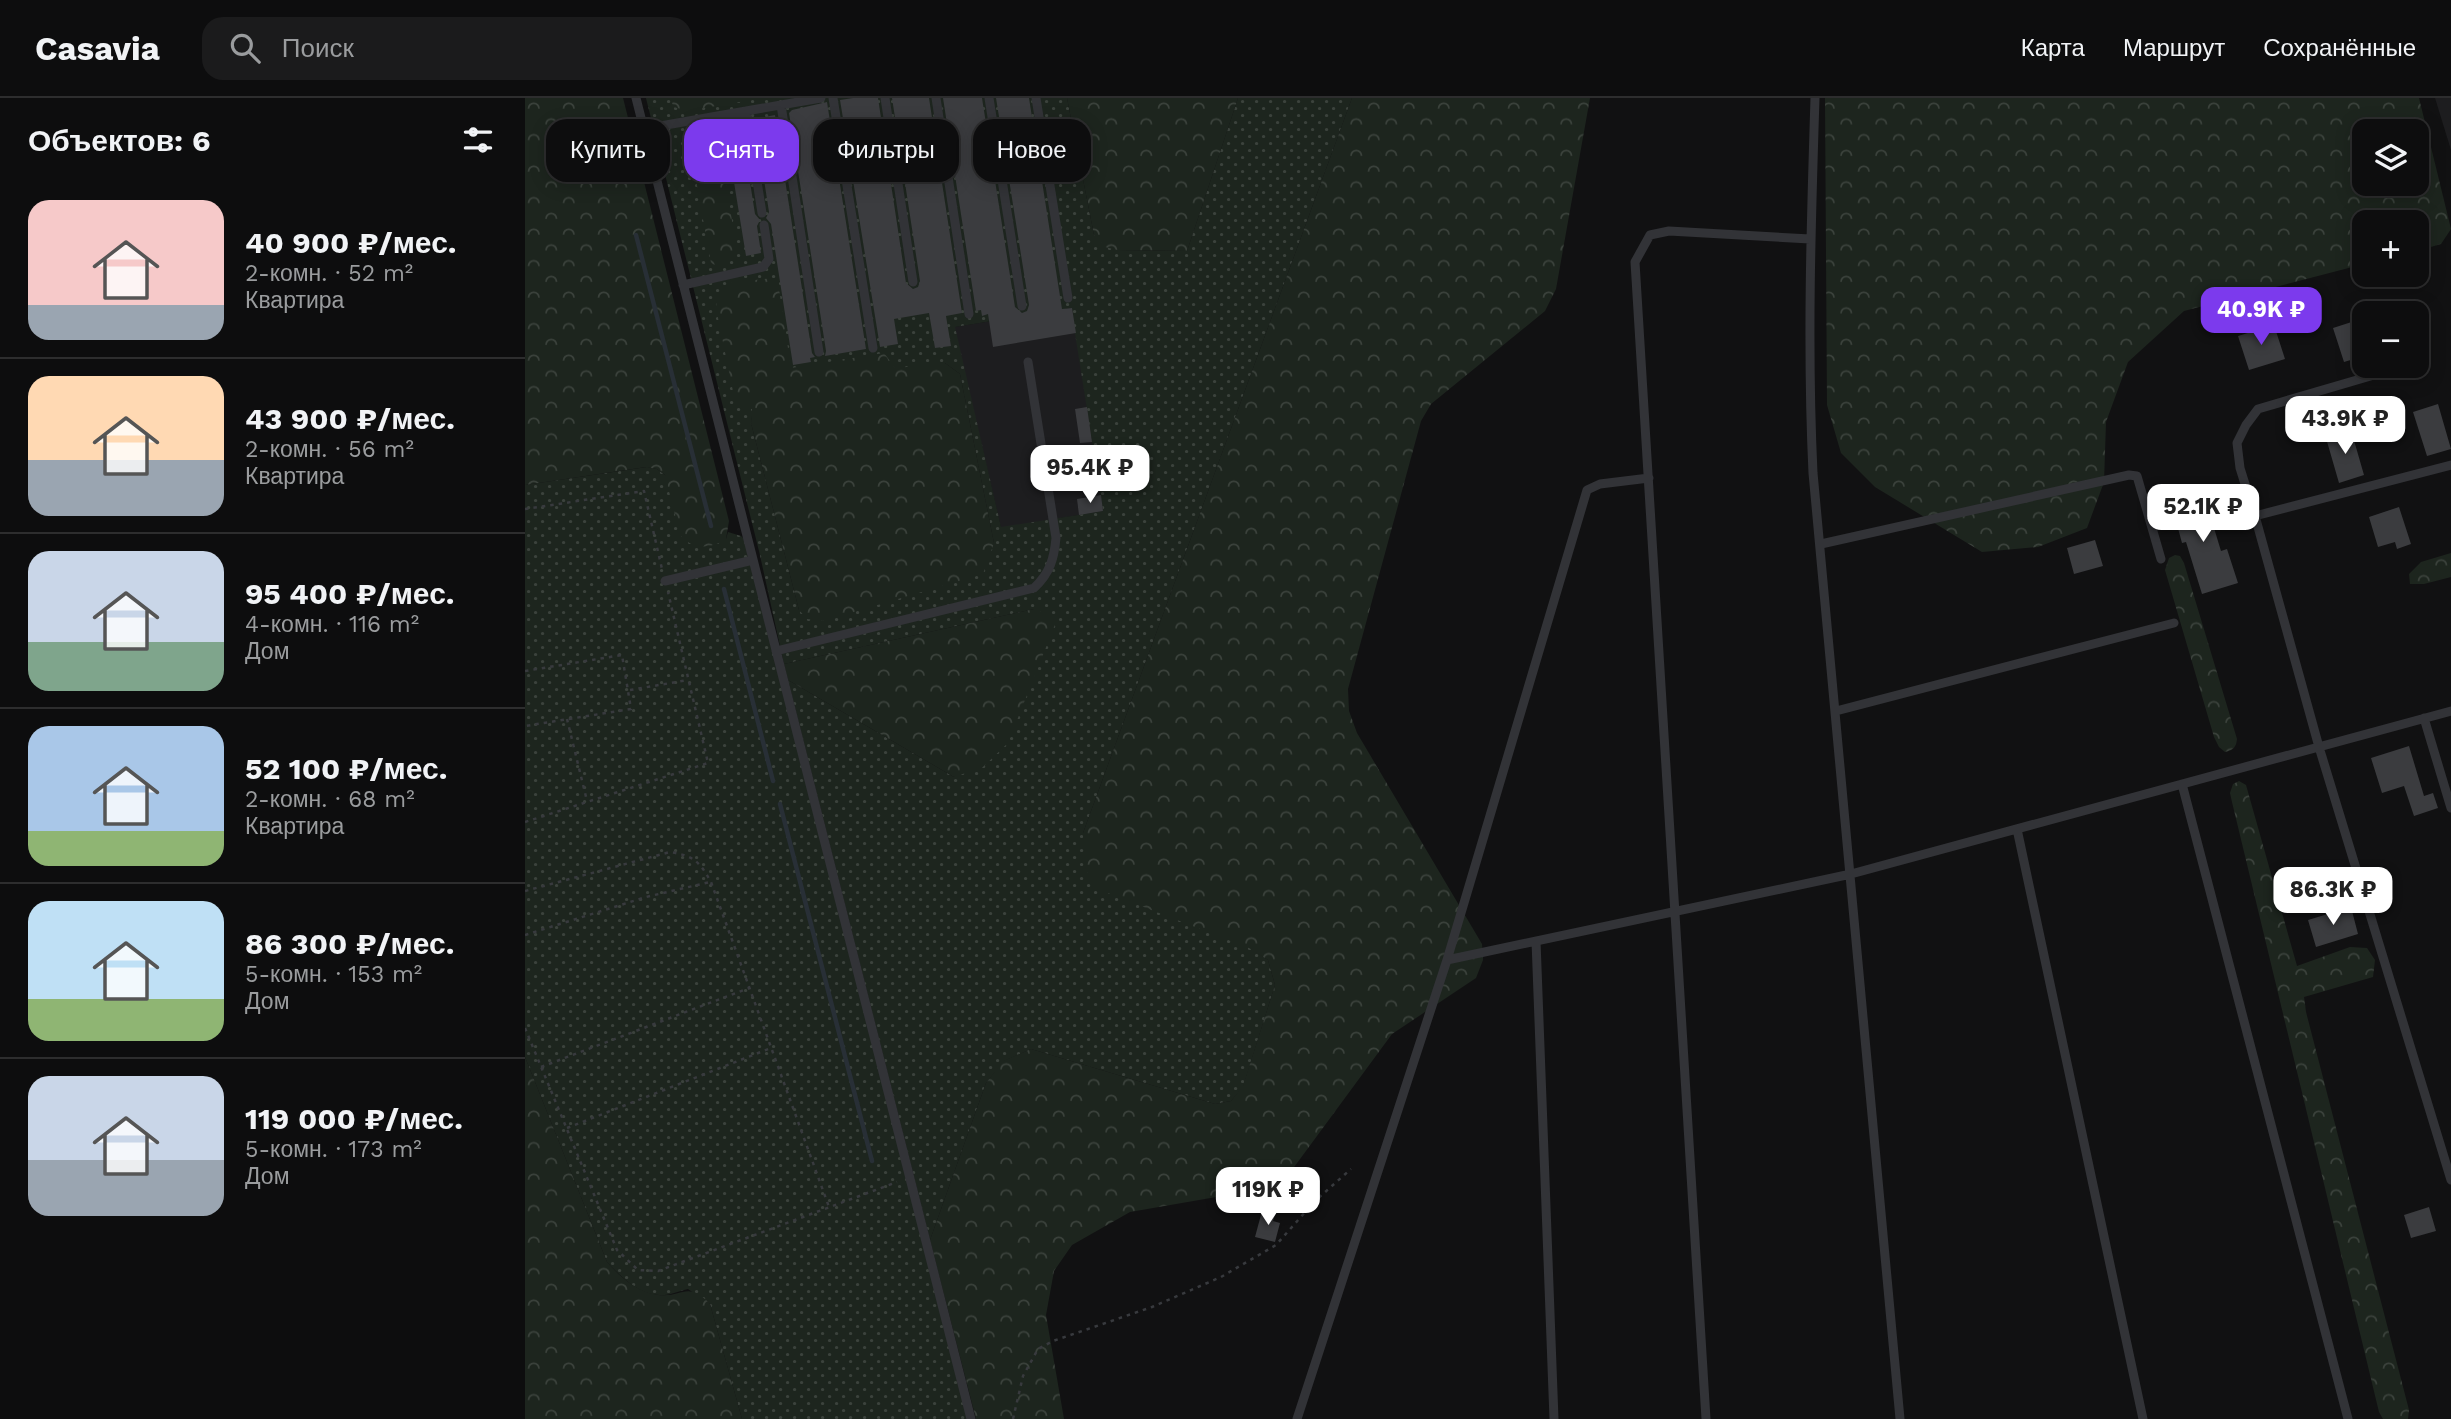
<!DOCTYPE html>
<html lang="ru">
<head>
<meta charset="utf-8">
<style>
	body { margin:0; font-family:"Work Sans",sans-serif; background:#1b1b1c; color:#f1f3f6; height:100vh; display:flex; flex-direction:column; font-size:26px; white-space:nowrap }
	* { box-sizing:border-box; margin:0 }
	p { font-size:23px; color:#9a9c9e }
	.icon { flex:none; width:38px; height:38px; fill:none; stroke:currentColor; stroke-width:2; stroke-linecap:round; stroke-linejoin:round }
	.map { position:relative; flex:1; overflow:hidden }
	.drawer { display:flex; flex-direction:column; background:#0d0d0e; width:525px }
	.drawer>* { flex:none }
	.guide { position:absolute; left:21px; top:21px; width:665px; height:63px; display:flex; gap:14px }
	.fabs { position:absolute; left:1827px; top:21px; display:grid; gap:14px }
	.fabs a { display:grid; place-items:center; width:77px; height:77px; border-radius:14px; background:#0d0d0e; box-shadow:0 4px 18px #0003,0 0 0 2px #2d2d2e; font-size:35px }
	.price { position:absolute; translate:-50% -60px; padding:0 16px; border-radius:14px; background:#fff; color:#222; font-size:23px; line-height:46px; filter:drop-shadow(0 2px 4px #0008) }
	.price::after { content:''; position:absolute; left:50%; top:42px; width:21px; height:16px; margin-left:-10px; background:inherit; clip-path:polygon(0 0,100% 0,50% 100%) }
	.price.selected { background:#7c3aed; color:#fff }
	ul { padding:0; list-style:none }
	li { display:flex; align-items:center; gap:21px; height:175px; padding:0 28px }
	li+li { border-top:2px solid #2d2d2e }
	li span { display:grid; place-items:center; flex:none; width:196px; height:140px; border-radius:21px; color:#555 }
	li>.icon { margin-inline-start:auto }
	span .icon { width:84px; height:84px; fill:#fffc; stroke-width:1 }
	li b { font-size:30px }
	h2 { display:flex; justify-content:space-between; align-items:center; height:84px; padding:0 28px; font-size:30px }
	.pill { padding:0 24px; border-radius:21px; background:#0d0d0e; box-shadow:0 4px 18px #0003,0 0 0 2px #2d2d2e; font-size:24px; line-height:63px }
	.pill.selected { background:#7c3aed; color:#fff }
	header { display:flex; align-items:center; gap:42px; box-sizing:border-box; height:98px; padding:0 35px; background:#0d0d0e; border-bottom:2px solid #2d2d2e }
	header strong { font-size:33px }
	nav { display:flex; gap:38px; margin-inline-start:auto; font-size:24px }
	.search { width:490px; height:63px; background:#1b1b1c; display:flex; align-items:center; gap:18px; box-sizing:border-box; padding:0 24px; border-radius:21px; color:#9a9c9e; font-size:26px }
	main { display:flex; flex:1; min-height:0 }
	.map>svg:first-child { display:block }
</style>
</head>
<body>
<header>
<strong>Casavia</strong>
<div class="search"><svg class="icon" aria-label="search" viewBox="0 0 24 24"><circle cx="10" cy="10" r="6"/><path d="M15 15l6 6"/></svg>Поиск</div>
<nav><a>Карта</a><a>Маршрут</a><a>Сохранённые</a></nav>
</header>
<main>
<section class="drawer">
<h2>Объектов: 6<svg class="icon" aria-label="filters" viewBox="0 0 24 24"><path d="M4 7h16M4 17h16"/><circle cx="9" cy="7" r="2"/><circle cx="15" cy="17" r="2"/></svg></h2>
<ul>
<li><span style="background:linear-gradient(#f6c9c9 75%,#9aa5b1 0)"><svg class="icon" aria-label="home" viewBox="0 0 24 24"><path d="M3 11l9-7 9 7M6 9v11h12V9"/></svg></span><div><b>40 900 ₽/мес.</b><p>2-комн. · 52 m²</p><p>Квартира</p></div></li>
<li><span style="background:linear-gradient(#ffd9b3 60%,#9aa5b1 0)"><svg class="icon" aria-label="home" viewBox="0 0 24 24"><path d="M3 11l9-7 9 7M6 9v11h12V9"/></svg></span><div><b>43 900 ₽/мес.</b><p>2-комн. · 56 m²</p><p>Квартира</p></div></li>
<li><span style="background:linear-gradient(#c9d6e8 65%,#7fa58c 0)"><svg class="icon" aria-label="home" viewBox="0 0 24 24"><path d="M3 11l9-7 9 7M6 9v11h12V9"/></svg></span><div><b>95 400 ₽/мес.</b><p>4-комн. · 116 m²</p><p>Дом</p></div></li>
<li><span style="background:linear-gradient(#a9c7e8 75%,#8fb573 0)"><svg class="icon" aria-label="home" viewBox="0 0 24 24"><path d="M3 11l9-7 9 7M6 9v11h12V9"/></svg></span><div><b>52 100 ₽/мес.</b><p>2-комн. · 68 m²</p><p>Квартира</p></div></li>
<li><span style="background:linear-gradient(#bfe0f5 70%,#8fb573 0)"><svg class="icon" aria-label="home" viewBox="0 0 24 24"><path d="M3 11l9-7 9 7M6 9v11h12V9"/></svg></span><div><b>86 300 ₽/мес.</b><p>5-комн. · 153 m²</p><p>Дом</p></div></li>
<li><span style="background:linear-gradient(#c9d6e8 60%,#9aa5b1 0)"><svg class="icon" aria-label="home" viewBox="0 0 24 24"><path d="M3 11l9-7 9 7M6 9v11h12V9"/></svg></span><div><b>119 000 ₽/мес.</b><p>5-комн. · 173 m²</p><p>Дом</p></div></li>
</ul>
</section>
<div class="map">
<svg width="1926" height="1321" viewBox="0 0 1926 1321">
	<defs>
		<pattern id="grass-dots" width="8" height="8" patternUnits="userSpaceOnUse" patternTransform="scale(1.75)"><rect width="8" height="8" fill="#1d251e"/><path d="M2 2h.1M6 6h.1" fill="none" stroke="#3b423c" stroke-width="1.8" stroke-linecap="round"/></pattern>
		<pattern id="forest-crowns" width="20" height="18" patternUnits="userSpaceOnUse" patternTransform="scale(1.75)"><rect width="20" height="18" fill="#1d251e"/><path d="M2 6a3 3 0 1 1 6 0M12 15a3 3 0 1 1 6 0" fill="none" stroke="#3b423c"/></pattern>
	</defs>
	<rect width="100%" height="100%" fill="#111112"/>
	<path fill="#1d1d1f" d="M1910 0H1926V52Z
		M547 210 578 413 476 430 429 229Z"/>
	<path fill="url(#grass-dots)" fill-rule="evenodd" d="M121 0H542L569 137 592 152 662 153 713 0H827L558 735 743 862 750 887 718 989 706 1003 690 1006 506 951 479 963 461 985 405 1142 263 582 429 679 509 511 259 566 234 453ZM546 210 578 413 476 429 430 229ZM420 265 435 276 469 445 274 512 226 325 228 310Z
		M122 369 132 371 140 377 201 441 203 434 216 438 224 446 443 1321H217L185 1206 163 1191C154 1193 143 1198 134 1197 113 1196 95 1178 82 1164L0 959V387Z"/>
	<path fill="url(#forest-crowns)" fill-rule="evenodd" d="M0 0H98L204 423 201 441C186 451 167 452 155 437L140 377 132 371 121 369 0 387Z
		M149 0H238L162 13 149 9 147 5Z
		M542 0H713L662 153 592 152 580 149 569 137Z
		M827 0H1065L1031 191 1020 213 906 306 896 323 823 591 824 613 832 635 957 846 958 862 951 880 867 936 764 1076 744 1094 721 1101 697 1098 605 1114 547 1147 529 1173 521 1217 539 1321H451L405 1142 461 985 478 963 506 951 690 1006 706 1003 718 988 750 887 743 862 724 850 575 792 561 773 558 735Z
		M1300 0H1894L1926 131 1916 146 1892 153V124H1839V166L1659 213 1603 264 1581 324 1579 384 1562 430 1513 449 1457 454 1350 389 1316 355 1302 307ZM1839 33H1892V86H1839Z
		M185 26 193 30 212 156 204 164 192 168 186 165 163 39 164 32 173 27Z
		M248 180 252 184 254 191 266 270 359 255 371 271 401 265H420L435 276 469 445 458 476 298 523 282 521 274 512 226 325 227 311 217 310 210 303 191 210 192 200 203 185Z
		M1926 455V479L1899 486H1885L1884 476 1896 464Z
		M1650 457 1655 458 1659 465 1712 641C1711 649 1709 652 1700 654L1694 649 1689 639 1640 472 1644 460Z
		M509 511 533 519 483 645 458 669 429 679 263 582 259 566Z
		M1714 683 1721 687 1772 868 1825 849 1842 850 1850 862 1848 879 1779 899 1781 914 1884 1312 1883 1321H1858L1854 1314 1707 704 1705 695 1708 686Z
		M0 959 82 1164C95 1179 112 1194 133 1197 158 1200 162 1182 185 1206L217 1321H0Z"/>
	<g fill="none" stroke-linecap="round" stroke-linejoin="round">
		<path stroke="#282f36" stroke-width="4.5" d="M111 137 186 428
			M199 491 248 683
			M255 706 347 1063"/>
	</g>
	<path fill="#3b3c3f" d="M328 0H353L381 185 388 191 393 189 395 183 367 0H404L437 215 421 218 426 248 410 250 404 215 369 221 373 246 355 249 315 2Z
		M418 0H457L490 209 497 215 502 213 504 207 471 0H504L537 211 547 210 551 235 468 249 463 216 457 218 456 212 451 213Z
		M302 4 341 251 300 258 301 253 264 15 267 12Z
		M250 17 287 255 290 259 285 260 286 264 268 267 246 126 241 120 244 114 230 24V21Z
		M216 26 230 116 235 122 232 128 236 155 221 158 200 29Z
		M1769 194 1775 216 1746 224 1741 201Z
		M1839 220V258L1819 264 1808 230Z
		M1749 227 1760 261 1724 272 1713 238Z
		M1913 306 1926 351 1902 358 1888 314Z
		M562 309 567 344 555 345 550 311Z
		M1826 332 1839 377 1814 385 1801 340Z
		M1669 393 1674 410 1682 407 1696 453 1702 451 1713 485 1677 496 1661 444 1657 445 1645 401Z
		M576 397 578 413 554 417 552 401Z
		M1874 409 1886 446 1872 451 1870 444 1853 449 1844 419Z
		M1570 442 1578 468 1549 476 1542 450Z
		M1884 648 1899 698 1908 695 1913 710 1889 718 1879 688 1857 695 1846 660Z
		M1826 809 1833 836 1791 849 1783 822Z
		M1904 1109 1911 1133 1886 1140 1879 1117Z
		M737 1113 750 1117 748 1123 755 1125 750 1144 730 1139Z"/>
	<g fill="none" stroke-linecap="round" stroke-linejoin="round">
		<path stroke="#383a3e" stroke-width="2.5" stroke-dasharray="3.5 5" stroke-linecap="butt" d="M0 411 119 393 137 471
			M0 573 97 557 106 611 0 628
			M105 592 163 582
			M42 621 62 703
			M0 724 183 665 143 494
			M0 793 145 754C169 758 174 763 186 784L304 1109
			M0 837 121 799 185 784
			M0 930 92 1152 113 1172 133 1173 372 1084
			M16 969 224 890
			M42 1030 246 950
			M488 1321 498 1278 513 1251 528 1243 627 1209 696 1179 751 1147 790 1103 826 1071"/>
		<path stroke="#323337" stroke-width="9" d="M111 0 446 1321
			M308 0 348 250
			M360 0 388 184
			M411 0 444 216
			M464 0 497 208
			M511 0 543 200
			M1290 0C1286 125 1282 250 1288 375L1375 1321
			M256 7 294 254
			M221 13 237 115
			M118 31 296 0
			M158 187 238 169 244 161 239 127
			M1849 277 1733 311 1721 327 1712 345 1715 370 1730 418 1794 649 1926 1082
			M1730 418 1926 367
			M1296 446 1604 377 1612 378 1636 461
			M140 483 228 462
			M251 553 509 490C525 475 529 461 531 440L503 264
			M1311 613 1649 525
			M1899 620 1926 710
			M1657 686 1823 1321
			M1492 731 1618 1321
			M1011 843 1029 1321
			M922 862 1062 392 1075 386 1124 380
			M772 1321 922 862 1326 776 1926 613
			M1181 1321 1110 164 1125 137 1144 133 1285 141"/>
	</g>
</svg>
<div class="fabs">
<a><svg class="icon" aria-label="layers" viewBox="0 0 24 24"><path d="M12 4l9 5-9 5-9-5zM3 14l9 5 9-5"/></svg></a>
<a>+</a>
<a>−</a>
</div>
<b class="price selected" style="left:1736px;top:249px">40.9K ₽</b>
<b class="price" style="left:1820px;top:358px">43.9K ₽</b>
<b class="price" style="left:565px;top:407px">95.4K ₽</b>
<b class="price" style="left:1678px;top:446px">52.1K ₽</b>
<b class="price" style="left:1808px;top:829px">86.3K ₽</b>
<b class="price" style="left:743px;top:1129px">119K ₽</b>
<div class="guide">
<a class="pill">Купить</a>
<a class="pill selected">Снять</a>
<a class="pill">Фильтры</a>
<a class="pill">Новое</a>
</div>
</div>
</main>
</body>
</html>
